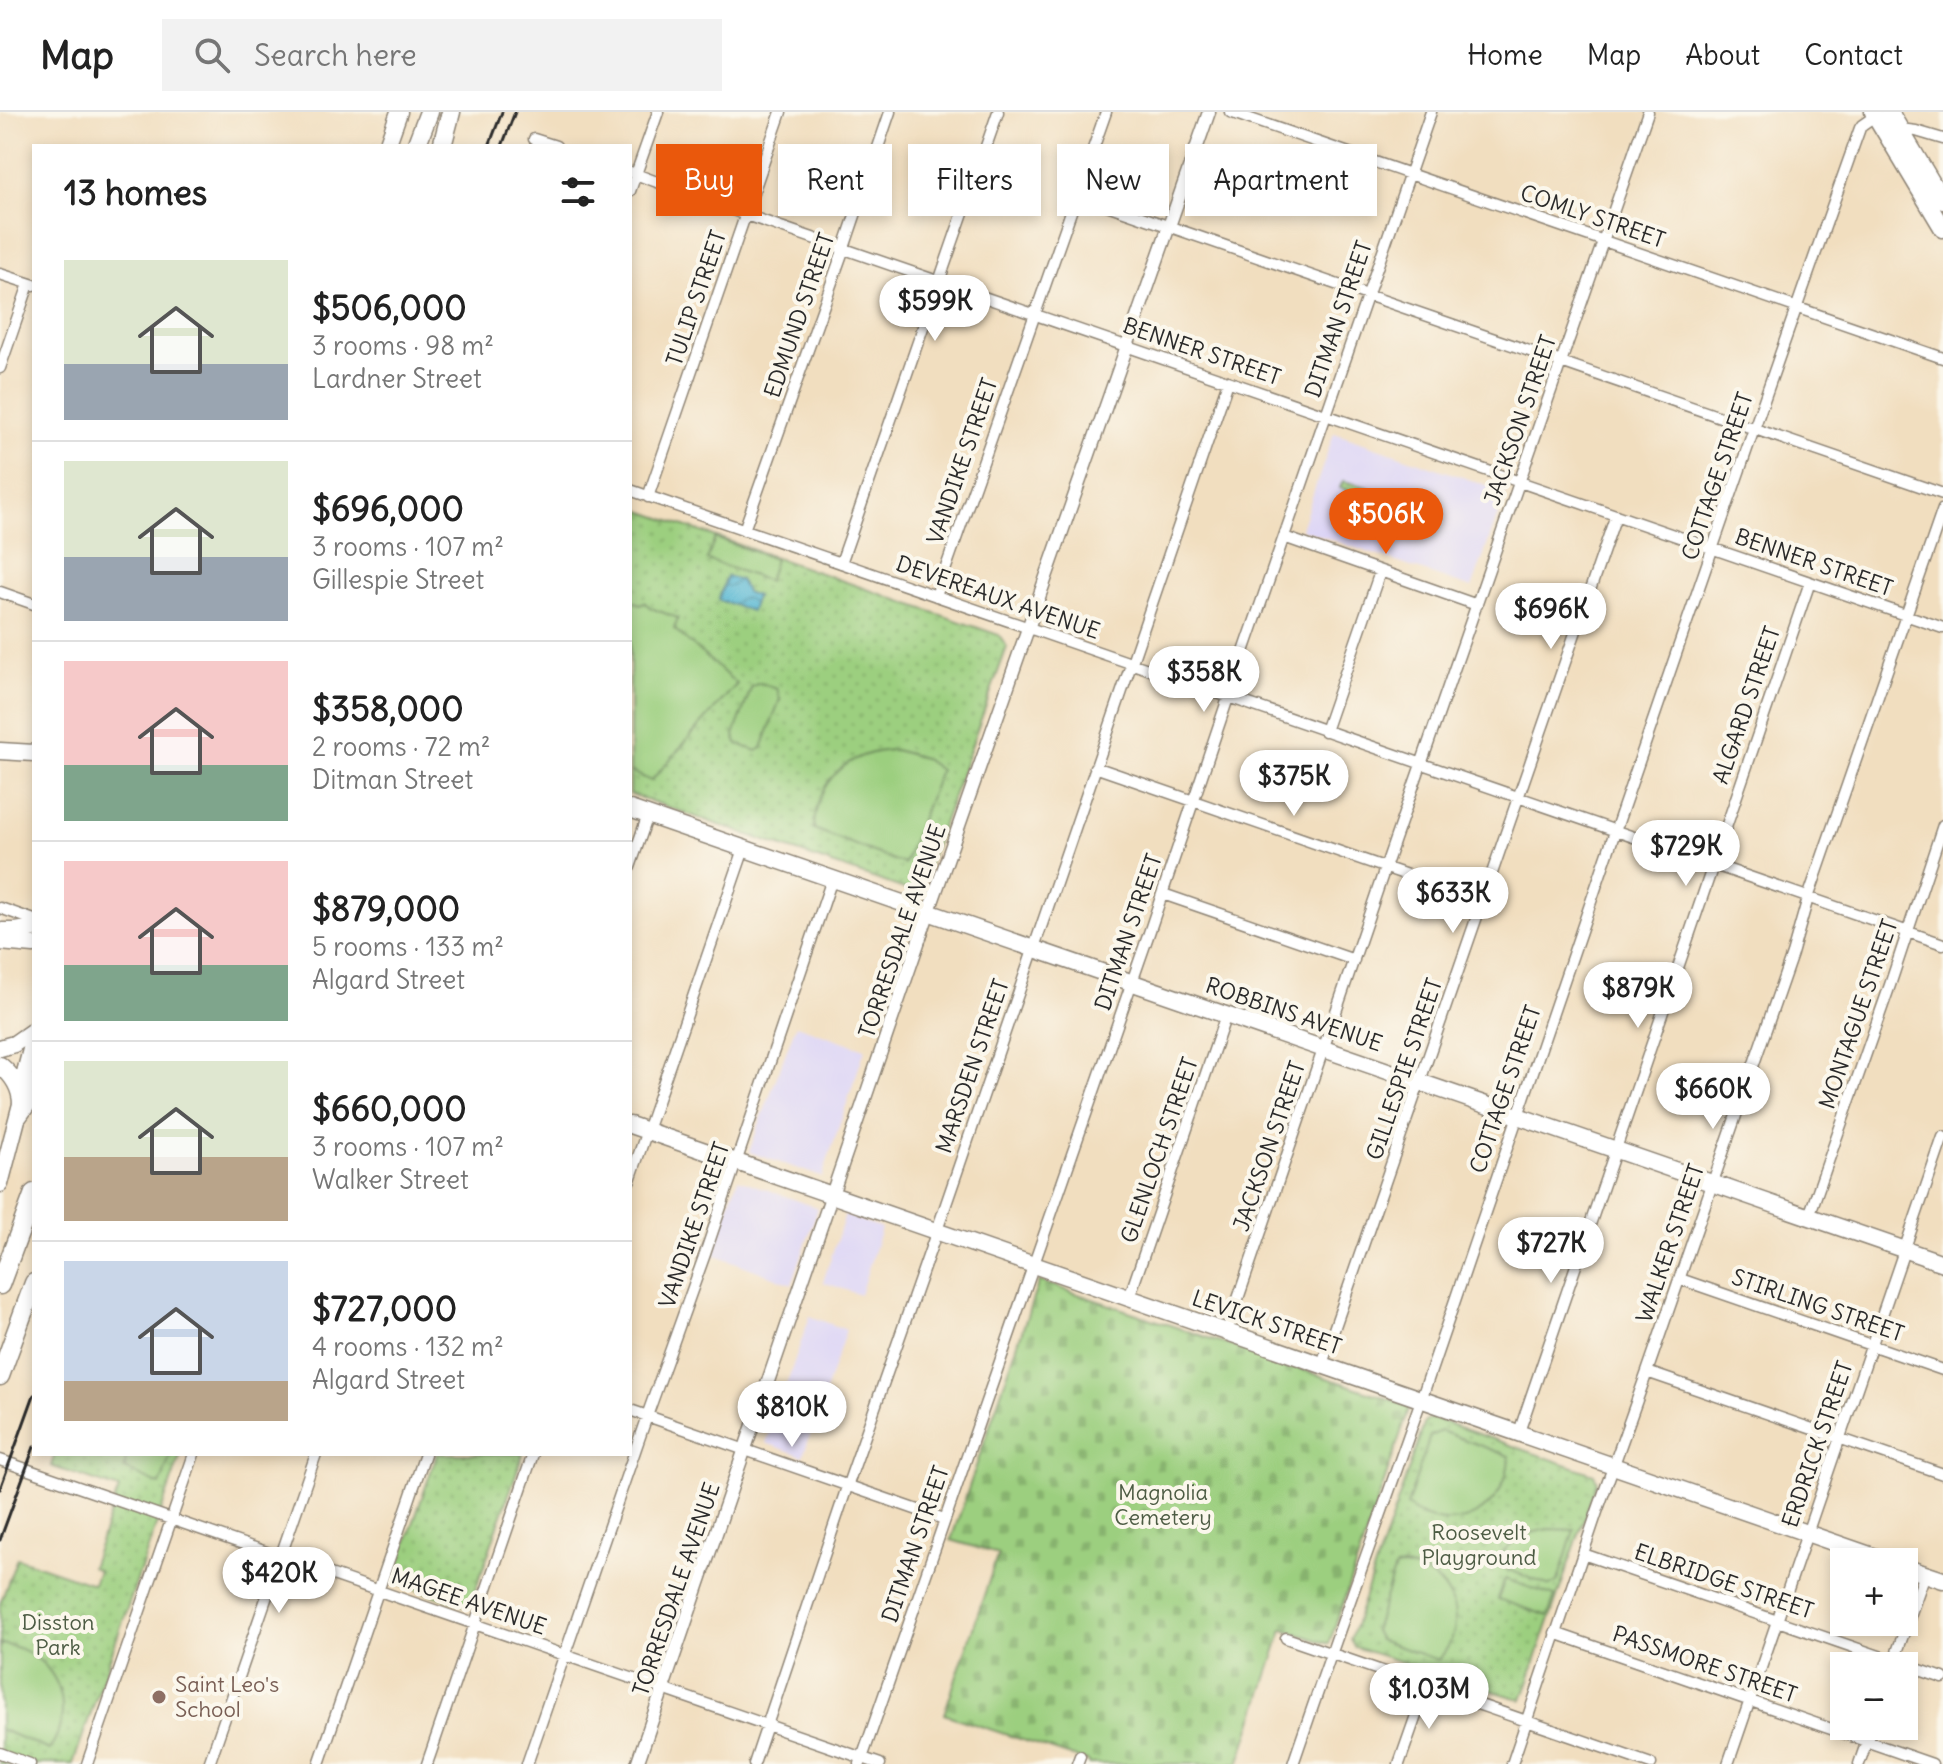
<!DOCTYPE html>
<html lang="en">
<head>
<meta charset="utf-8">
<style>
	body { margin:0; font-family:Delius,sans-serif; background:#f2f2f2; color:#222; height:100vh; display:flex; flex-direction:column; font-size:30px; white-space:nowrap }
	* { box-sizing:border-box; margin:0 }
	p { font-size:26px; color:#767676 }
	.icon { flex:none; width:44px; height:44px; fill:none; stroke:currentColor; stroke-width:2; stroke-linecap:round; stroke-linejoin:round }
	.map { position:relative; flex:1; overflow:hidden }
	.drawer { position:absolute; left:32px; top:32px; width:600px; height:1312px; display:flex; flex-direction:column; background:#fff; border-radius:0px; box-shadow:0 4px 12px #0003 }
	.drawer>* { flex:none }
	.hud { position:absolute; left:656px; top:32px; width:760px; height:72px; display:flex; gap:16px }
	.tools { position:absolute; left:1830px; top:1436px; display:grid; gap:16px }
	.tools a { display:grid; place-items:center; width:88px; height:88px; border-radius:0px; background:#fff; box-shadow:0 4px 12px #0003; font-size:40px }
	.price { position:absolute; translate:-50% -68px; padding:0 18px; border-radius:28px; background:#fff; color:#222; font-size:26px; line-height:52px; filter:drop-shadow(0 2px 4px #0008) }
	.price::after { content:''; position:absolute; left:50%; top:48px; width:24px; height:18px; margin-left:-12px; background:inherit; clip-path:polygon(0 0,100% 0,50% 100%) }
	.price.current { background:#ea580c; color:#fff }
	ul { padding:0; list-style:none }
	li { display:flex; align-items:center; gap:24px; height:200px; padding:0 32px }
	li+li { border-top:2px solid #e0e0e0 }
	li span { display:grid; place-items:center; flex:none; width:224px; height:160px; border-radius:0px; color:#555 }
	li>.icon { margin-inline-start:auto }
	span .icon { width:96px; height:96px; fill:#fffc; stroke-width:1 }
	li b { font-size:34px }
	h2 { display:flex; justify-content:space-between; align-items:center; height:96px; padding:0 32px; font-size:34px }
	.chip { padding:0 28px; border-radius:0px; background:#fff; box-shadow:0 4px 12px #0003; font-size:28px; line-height:72px }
	.chip.current { background:#ea580c; color:#fff }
	header { display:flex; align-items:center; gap:48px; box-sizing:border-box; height:112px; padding:0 40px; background:#fff; border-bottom:2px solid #e0e0e0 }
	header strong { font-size:38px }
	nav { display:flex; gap:44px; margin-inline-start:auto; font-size:28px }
	.search { width:560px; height:72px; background:#f2f2f2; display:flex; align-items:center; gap:20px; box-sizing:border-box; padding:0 28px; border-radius:0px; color:#767676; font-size:30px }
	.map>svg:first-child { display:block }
</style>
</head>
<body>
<header>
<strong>Map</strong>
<div class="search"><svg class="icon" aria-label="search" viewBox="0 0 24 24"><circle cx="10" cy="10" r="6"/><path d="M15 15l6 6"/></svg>Search here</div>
<nav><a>Home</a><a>Map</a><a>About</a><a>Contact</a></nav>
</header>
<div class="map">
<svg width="1943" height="1652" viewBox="0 0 1943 1652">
	<defs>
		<pattern id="cemetery-stones" width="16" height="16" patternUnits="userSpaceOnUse" patternTransform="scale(2)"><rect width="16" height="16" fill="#9ccf7f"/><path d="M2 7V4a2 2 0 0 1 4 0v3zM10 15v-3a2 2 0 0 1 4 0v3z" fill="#87b26e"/></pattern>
		<pattern id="park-dots" width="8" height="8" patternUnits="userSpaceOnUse" patternTransform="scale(2)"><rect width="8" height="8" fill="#9ccf7f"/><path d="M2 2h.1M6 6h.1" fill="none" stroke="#87b26e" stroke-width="1.8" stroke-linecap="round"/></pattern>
		<pattern id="water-waves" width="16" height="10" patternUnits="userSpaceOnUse" patternTransform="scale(2)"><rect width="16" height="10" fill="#54b7d3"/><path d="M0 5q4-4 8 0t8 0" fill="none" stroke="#4695ab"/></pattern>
	</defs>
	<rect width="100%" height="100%" fill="#fbf7ec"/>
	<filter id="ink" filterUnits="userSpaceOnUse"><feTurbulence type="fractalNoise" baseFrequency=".0125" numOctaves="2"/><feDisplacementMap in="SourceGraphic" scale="16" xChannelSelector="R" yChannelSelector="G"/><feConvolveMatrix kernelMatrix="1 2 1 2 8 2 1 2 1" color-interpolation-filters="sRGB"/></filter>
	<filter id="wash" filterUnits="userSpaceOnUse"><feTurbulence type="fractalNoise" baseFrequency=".006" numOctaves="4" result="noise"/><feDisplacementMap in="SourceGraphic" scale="32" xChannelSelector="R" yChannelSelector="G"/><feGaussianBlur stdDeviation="1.8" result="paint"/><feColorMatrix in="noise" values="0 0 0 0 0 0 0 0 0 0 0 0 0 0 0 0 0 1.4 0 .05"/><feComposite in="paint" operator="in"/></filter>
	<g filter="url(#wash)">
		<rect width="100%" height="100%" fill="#f1debf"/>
		<path fill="#ddd5f6" d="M1334 321 1506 380 1472 476 1301 417Z
			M796 913 865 937 822 1065 749 1040Z
			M738 1067 818 1096 792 1172 711 1141Z
			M845 1103 881 1116 860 1183 823 1170Z
			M810 1204 846 1218 803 1344 766 1331Z"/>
		<path fill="url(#cemetery-stones)" stroke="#647d55" stroke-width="2" d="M1039 1169 1410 1294 1329 1532 1283 1517 1239 1652H1089V1650L944 1602 998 1442 951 1428Z"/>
		<path fill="url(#park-dots)" stroke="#647d55" stroke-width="2" d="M1343 369C1351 371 1368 374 1373 378L1374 384 1368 390 1366 397 1345 390 1349 379 1340 376Z
			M630 395 999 523 1007 535 920 776 910 779 630 682Z
			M1432 1306 1594 1362 1597 1369 1522 1588 1354 1535 1350 1528 1425 1310Z
			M55 1342H181L73 1652H0V1492L17 1446 93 1472 98 1458 91 1455 119 1377 51 1354Z
			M437 1342H523L471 1491 465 1494 397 1471 395 1464Z"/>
		<path fill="#9ccf7f" stroke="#647d55" stroke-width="2" d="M715 426 775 447 768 469 707 448Z
			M630 488 640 492 644 490 651 496 678 506 674 517 737 572 651 669 630 659Z
			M760 571 777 577 780 587 762 636 757 639 737 632 734 623 752 574Z
			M895 638 923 646 940 658 904 752 814 717C815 669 848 639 895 638Z
			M1441 1319 1509 1344C1507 1400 1452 1429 1407 1394L1430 1324Z
			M126 1342H171L160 1373 125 1357Z
			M1548 1417 1574 1418 1558 1469 1550 1474 1494 1452C1507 1432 1524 1421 1548 1417Z
			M1403 1455C1453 1460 1472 1512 1438 1548L1379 1528 1374 1519 1395 1456Z
			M1505 1467 1555 1484 1548 1504 1498 1487Z
			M2 1532C55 1540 79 1593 49 1638L0 1617V1537Z"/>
		<path fill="url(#water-waves)" stroke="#40717f" stroke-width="2" d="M727 464 740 468 746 480 756 484 751 499 718 488Z"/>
	</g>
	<g filter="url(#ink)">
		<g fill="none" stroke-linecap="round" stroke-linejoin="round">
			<g stroke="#8e8475" stroke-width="13">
				<path id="minor" d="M1230 0 1943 246
					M1900 17 1916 19 1943 27
					M534 27 556 34
					M630 60 746 103 1943 516
					M630 79 658 0
					M1078 83 1943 382
					M0 162 34 173
					M0 256 29 172
					M630 378 1943 832
					M648 385 781 0
					M744 418 844 136 890 0
					M1284 425 1477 493
					M841 451 998 0
					M0 480 34 492
					M936 484 1106 0
					M1325 619 1380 460
					M1095 655 1482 789
					M630 755 648 703
					M1163 782 1354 848
					M0 796 34 808
					M630 1068 744 737
					M1809 1104 1890 873 1943 713
					M1680 1167 1943 1258
					M1129 1186 1226 903
					M1227 1219 1385 756 1648 0
					M1322 1252 1616 403
					M1647 1260 1943 1362
					M630 1298 944 1407
					M1519 1320 1810 470
					M0 1348 880 1652
					M1583 1442 1943 1566
					M1555 1521 1932 1652
					M1286 1526 1651 1652
					M1892 1554 1925 1462
					M0 1641 30 1652
					M87 1652 194 1342
					M209 1652 316 1342
					M319 1652 425 1342
					M427 1652 533 1342
					M527 1652 647 1304 705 1142 832 767
					M754 1652 847 1375 933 1130 1228 270
					M860 1652 1148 824 1228 586 1431 0
					M1077 1652 1080 1644
					M1293 1652C1334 1531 1378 1412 1420 1291 1565 866 1709 440 1860 16L1862 13 1875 4
					M1399 1652 1426 1575
					M1512 1652 1597 1400 1647 1260 1792 842 1808 786 1943 397
					M1728 1652 1943 1025
					M1859 1652 1872 1614"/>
			</g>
			<g stroke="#8e8475" stroke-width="15">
				<path id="tertiary" d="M637 1652 929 799 1209 0"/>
			</g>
			<g stroke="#8e8475" stroke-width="19">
				<path id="primary" d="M1873 0 1943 117
					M1890 0 1943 89
					M387 34 399 0
					M0 639 34 641
					M0 953C12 963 21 976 21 992L0 1072"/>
			</g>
			<g stroke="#8e8475" stroke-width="19">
				<path id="trunk" d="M630 697 1943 1151
					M0 819H16L34 816
					M0 830 34 833
					M0 936 14 932 34 918
					M20 980 34 926
					M19 1004 29 990 34 971
					M630 1013 1890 1450
					M1904 1455 1943 1468"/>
			</g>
			<g stroke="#8e8475" stroke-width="21">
				<path id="motorway" d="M416 34 429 0
					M442 34 451 0
					M0 1173 34 1081
					M0 1264 34 1171"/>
			</g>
			<use href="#minor" stroke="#fff" stroke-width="10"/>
			<use href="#tertiary" stroke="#fff" stroke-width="12"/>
			<use href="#primary" stroke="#fff" stroke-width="16"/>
			<use href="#trunk" stroke="#fff" stroke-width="16"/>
			<use href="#motorway" stroke="#fff" stroke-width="18"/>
			<path stroke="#2b2b2b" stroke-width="3" d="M489 34 502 0
				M502 34 515 0
				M0 1377 34 1283
				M0 1428 34 1335"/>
		</g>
	</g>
	<circle fill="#8d6e63" stroke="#fbf7ec" stroke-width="3" cx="159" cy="1585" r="8"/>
	<g text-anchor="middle" stroke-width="8" stroke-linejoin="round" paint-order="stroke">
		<g font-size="22" fill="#2b2b2b" stroke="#fbf7ec">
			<text transform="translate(1593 104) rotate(19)" y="8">COMLY STREET</text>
			<text transform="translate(696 186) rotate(-71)" y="8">TULIP STREET</text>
			<text transform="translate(799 203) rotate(-71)" y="8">EDMUND STREET</text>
			<text transform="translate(1338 207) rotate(-71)" y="8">DITMAN STREET</text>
			<text transform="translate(1202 239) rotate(19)" y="8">BENNER STREET</text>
			<text transform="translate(1520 308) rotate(-71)" y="8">JACKSON STREET</text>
			<text transform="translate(962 349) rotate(-71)" y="8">VANDIKE STREET</text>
			<text transform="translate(1717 364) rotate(-71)" y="8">COTTAGE STREET</text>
			<text transform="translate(1814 450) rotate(19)" y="8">BENNER STREET</text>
			<text transform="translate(998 485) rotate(19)" y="8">DEVEREAUX AVENUE</text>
			<text transform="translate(1746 593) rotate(-71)" y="8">ALGARD STREET</text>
			<text transform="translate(902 819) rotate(-71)" y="8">TORRESDALE AVENUE</text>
			<text transform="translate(1128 820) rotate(-71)" y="8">DITMAN STREET</text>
			<text transform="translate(1294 902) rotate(19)" y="8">ROBBINS AVENUE</text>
			<text transform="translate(1858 902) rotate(-71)" y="8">MONTAGUE STREET</text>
			<text transform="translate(972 954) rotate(-71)" y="8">MARSDEN STREET</text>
			<text transform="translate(1404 957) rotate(-71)" y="8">GILLESPIE STREET</text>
			<text transform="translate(1505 977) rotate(-71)" y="8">COTTAGE STREET</text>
			<text transform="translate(1269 1034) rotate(-71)" y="8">JACKSON STREET</text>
			<text transform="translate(1159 1038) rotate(-71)" y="8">GLENLOCH STREET</text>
			<text transform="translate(694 1113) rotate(-71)" y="8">VANDIKE STREET</text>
			<text transform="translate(1670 1131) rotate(-71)" y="8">WALKER STREET</text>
			<text transform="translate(1818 1193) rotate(19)" y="8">STIRLING STREET</text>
			<text transform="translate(1267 1210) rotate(19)" y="8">LEVICK STREET</text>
			<text transform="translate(1817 1332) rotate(-71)" y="8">ERDRICK STREET</text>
			<text transform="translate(915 1432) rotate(-71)" y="8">DITMAN STREET</text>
			<text transform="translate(1724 1469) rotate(19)" y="8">ELBRIDGE STREET</text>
			<text transform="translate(676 1477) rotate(-71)" y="8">TORRESDALE AVENUE</text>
			<text transform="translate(469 1489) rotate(19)" y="8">MAGEE AVENUE</text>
			<text transform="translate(1705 1552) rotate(19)" y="8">PASSMORE STREET</text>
		</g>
		<g font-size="22" fill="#4d5c44" stroke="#fbf7ec">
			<text x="1163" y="1388">Magnolia<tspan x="1163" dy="25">Cemetery</tspan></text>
			<text x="1479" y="1428">Roosevelt<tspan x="1479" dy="25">Playground</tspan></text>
			<text x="58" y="1518">Disston<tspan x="58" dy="25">Park</tspan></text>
		</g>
		<g font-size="22" fill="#785e54" stroke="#fbf7ec" text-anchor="start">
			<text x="175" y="1580">Saint Leo's<tspan x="175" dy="25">School</tspan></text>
		</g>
	</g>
</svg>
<div class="tools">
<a>+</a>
<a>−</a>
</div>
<b class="price" style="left:935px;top:231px">$599K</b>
<b class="price current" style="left:1386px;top:444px">$506K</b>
<b class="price" style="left:1551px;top:539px">$696K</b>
<b class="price" style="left:1204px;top:602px">$358K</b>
<b class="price" style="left:1294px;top:706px">$375K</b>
<b class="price" style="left:1686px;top:776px">$729K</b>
<b class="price" style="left:1453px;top:823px">$633K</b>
<b class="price" style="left:1638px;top:918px">$879K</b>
<b class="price" style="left:1713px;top:1019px">$660K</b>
<b class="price" style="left:1551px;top:1173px">$727K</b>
<b class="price" style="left:792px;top:1337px">$810K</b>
<b class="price" style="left:279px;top:1503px">$420K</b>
<b class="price" style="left:1429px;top:1619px">$1.03M</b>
<div class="hud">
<a class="chip current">Buy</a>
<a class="chip">Rent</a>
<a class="chip">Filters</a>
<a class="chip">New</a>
<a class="chip">Apartment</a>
</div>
<section class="drawer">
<h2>13 homes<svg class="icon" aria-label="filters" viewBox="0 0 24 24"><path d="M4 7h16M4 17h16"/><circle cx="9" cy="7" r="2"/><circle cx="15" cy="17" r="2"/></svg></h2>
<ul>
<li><span style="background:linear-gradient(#dfe7d0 65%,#9aa5b1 0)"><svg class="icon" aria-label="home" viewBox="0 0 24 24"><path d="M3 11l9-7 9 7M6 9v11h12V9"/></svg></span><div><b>$506,000</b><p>3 rooms · 98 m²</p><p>Lardner Street</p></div></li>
<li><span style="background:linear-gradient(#dfe7d0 60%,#9aa5b1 0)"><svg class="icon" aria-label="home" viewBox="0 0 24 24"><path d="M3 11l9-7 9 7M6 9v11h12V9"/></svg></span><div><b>$696,000</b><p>3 rooms · 107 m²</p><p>Gillespie Street</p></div></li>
<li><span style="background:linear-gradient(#f6c9c9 65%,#7fa58c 0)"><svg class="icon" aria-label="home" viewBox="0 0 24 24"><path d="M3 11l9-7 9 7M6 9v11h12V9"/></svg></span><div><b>$358,000</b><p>2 rooms · 72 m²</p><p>Ditman Street</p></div></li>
<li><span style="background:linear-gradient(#f6c9c9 65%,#7fa58c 0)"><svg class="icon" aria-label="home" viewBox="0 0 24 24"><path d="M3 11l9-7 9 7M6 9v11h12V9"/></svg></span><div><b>$879,000</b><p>5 rooms · 133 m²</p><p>Algard Street</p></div></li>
<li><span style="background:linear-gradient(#dfe7d0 60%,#b9a48a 0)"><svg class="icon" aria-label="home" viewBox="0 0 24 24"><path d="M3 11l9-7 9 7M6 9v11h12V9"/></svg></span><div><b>$660,000</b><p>3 rooms · 107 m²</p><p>Walker Street</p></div></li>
<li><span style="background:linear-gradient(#c9d6e8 75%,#b9a48a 0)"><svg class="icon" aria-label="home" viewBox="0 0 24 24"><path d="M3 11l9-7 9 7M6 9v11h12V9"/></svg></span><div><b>$727,000</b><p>4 rooms · 132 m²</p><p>Algard Street</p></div></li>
</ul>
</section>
</div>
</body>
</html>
